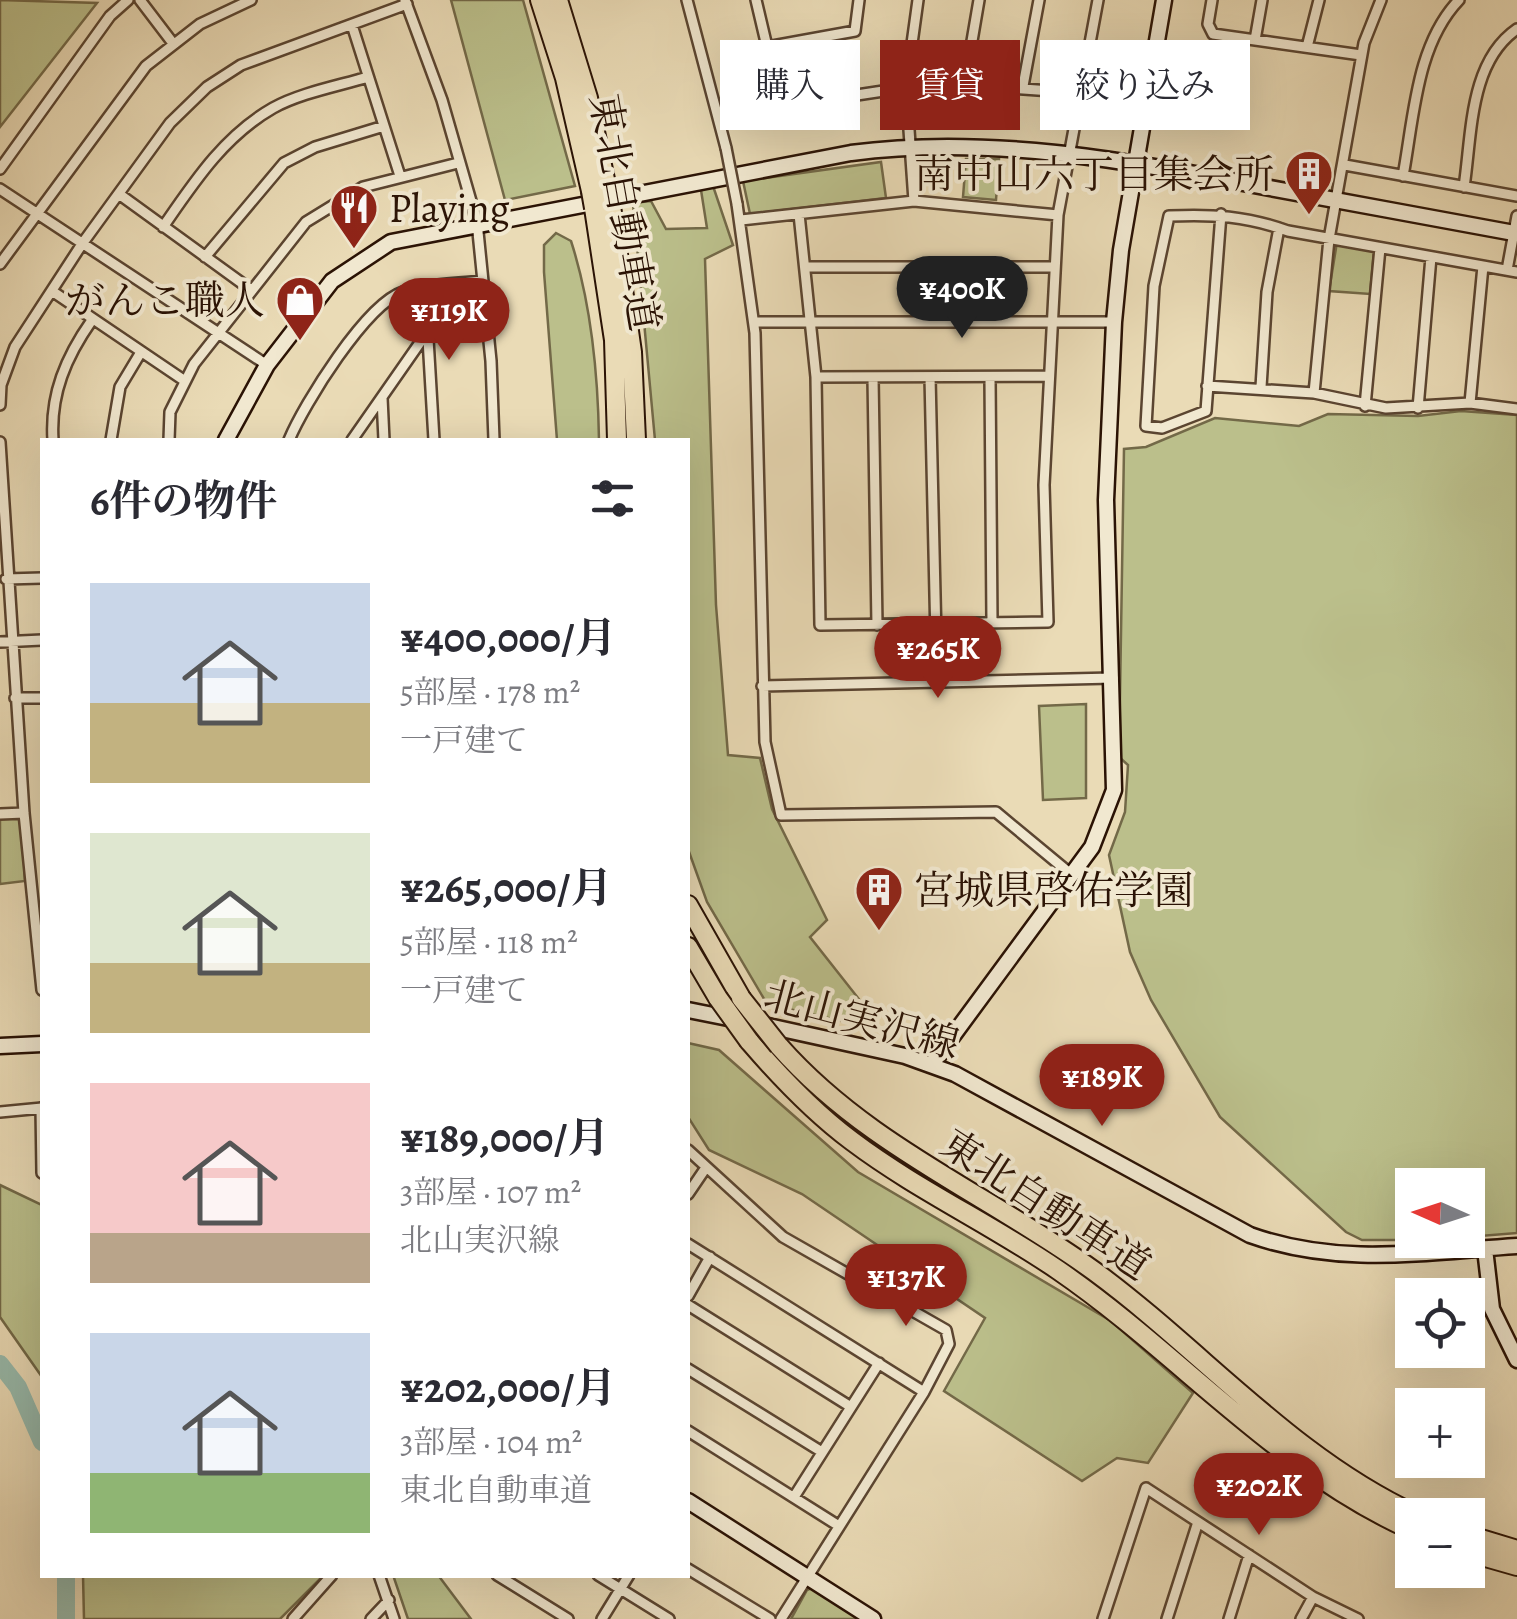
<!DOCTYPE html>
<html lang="ja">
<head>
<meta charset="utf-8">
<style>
	body { margin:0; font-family:Alegreya,"Noto Serif JP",serif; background:#f7f7f7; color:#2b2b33; height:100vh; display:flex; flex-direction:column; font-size:38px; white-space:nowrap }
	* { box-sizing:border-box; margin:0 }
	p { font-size:32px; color:#7c7c81 }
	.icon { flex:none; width:55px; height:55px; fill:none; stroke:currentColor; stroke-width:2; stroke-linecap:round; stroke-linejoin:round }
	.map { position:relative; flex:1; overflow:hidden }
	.side { position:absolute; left:40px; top:438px; width:650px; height:1140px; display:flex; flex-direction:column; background:#fff; border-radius:0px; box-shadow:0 10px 40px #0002 }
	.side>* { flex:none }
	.top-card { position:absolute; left:720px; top:40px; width:645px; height:90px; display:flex; gap:20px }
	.needle { width:65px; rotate:273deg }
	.tools { position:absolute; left:1395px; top:1168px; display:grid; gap:20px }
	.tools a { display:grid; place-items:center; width:90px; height:90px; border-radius:0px; background:#fff; box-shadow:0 10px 40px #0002; font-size:50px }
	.price { position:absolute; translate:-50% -85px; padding:0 22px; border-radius:35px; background:#8f2418; color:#fff; font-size:32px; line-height:65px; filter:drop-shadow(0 2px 5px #0008) }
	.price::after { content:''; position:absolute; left:50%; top:60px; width:30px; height:22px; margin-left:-15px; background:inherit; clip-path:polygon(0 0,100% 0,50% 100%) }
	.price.selected { background:#222; color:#fff }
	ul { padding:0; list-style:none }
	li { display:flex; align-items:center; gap:30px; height:250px; padding:0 50px }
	li span { display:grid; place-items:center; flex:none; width:280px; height:200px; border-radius:0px; color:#555 }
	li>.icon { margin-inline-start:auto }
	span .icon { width:120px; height:120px; fill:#fffc; stroke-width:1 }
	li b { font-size:42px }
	h2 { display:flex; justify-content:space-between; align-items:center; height:120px; padding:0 50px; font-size:42px }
	.pill { padding:0 35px; border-radius:0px; background:#fff; box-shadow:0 10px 40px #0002; font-size:35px; line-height:90px }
	.pill.selected { background:#8f2418; color:#fff }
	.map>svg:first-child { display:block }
</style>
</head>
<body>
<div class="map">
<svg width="1517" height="1619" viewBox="0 0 1517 1619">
	<rect width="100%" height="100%" fill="#eadbb6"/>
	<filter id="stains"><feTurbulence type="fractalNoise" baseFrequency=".002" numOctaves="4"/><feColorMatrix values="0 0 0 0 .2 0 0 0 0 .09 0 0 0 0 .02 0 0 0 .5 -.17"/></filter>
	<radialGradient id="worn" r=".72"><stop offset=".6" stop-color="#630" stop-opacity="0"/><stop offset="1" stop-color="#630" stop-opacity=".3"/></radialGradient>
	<path fill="#bbbf8b" stroke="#736948" stroke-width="2.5" d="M0 0 97 3 0 127Z
		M451 0H523L575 186 505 200Z
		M966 159H999L996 200 963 197Z
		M881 162 886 198 750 214 743 181Z
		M713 186 733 245 705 259 716 605 728 755 760 758 772 809 827 920 810 937 866 1008 863 1026 767 1004 707 902 688 849V440H655L633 203 651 201 666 229 707 228 701 190Z
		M556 233 571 241C591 303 598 375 599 440H557L544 272V245Z
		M1337 242 1374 251 1370 294 1329 291Z
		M1461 411 1517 415V1233L1468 1237V1185H1412V1240H1428H1362L1346 1232 1220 1117 1151 1000 1130 952 1109 855 1125 812 1128 765 1119 757 1124 449 1146 447 1215 418 1299 426 1328 414 1418 416Z
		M1086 704V798L1043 800 1039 706Z
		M17 816 22 822 25 881 0 884V817Z
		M688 1043 719 1050 858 1172 1111 1321 1193 1393 1148 1463 1117 1458 1082 1481 944 1391 985 1318 802 1194 709 1150 688 1117Z
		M0 1185 42 1205V1377L0 1317Z
		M83 1575H324L280 1619H84Z
		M393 1575H438L471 1619H408Z
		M814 1587 863 1619H791L807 1590Z"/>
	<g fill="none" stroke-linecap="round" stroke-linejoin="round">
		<path stroke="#98bbad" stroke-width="18" d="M0 1364 18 1387 42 1442
			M66 1619V1575"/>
		<g stroke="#5b4531" stroke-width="14">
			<path id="street" d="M140 0 172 42
				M405 0 442 100 477 222 491 361 494 440
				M687 0 726 148
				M756 0 781 106
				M1212 0 1208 24 1213 34 1361 55
				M352 25 400 176
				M1255 40 1262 0
				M767 47 855 31 859 0
				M1307 47 1319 0
				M965 82 979 0
				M1023 86 1039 0
				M718 116 936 83 1080 93
				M1345 165 1517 196
				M0 169 110 16 128 0
				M1403 176C1414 117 1416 45 1459 0
				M1464 187C1472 134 1469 62 1517 29
				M0 189 267 365
				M119 194 250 289
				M914 201 906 87 918 0
				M737 204 755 333 765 742 781 815 996 812 1072 875
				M799 214 816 377 820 625 1048 622 1044 485 1058 215 1098 0
				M1221 214 1206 411 1162 428 1146 426 1154 286 1169 216C1213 214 1246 216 1288 231L1517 272
				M741 220 914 201 1058 215
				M163 227C194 182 224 136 273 108 300 93 338 86 368 77
				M205 257 284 163 315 147 384 126
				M0 264 146 66 200 24 251 0
				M806 267H1055
				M1507 270 1517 216
				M425 288 434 440
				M52 291 185 381
				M754 322H1114
				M816 377 1049 376
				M930 377 937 682
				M873 378 877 625
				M990 378 992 622
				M1207 386 1314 393 1386 408 1470 403 1517 409
				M1261 387 1267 292 1279 228
				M1314 393 1329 239 1364 43 1381 0
				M382 398 384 440
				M1470 403 1483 266
				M0 405 1 385 15 347 82 244 170 123 207 87 241 65 407 4
				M1365 406 1380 248
				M1418 408 1431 257
				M53 440C50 394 66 357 92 320
				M111 440 120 387 141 352
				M169 440 170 412 194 364 306 222 363 187 458 163
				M289 440C304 404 366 304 403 292 427 284 456 284 481 281
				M352 440 428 331
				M0 442 24 813 42 990
				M6 579 42 578
				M0 642 42 640
				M762 686 1113 678
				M15 698H42
				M0 814 24 813
				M41 1108 42 1173
				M0 1112 42 1108
				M688 1150 783 1237 946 1330 949 1344 924 1392 781 1619
				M688 1194 705 1169
				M688 1244 924 1392
				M688 1296 710 1257
				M688 1305 851 1407
				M688 1369 822 1452
				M688 1431 839 1526
				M794 1497 879 1363
				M688 1569 770 1619
				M379 1575 394 1619
				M497 1575 568 1619
				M598 1575 669 1619
				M293 1619 332 1575
				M371 1619 389 1600
				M602 1619 629 1575
				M1103 1619 1146 1488 1313 1597 1358 1619
				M1167 1619 1197 1525
				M1229 1619 1249 1555
				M1301 1619 1313 1597"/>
		</g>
		<g stroke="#2b1305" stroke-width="19">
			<path id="secondary" d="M226 440 267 365 332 281 391 242 851 153C987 135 1125 160 1259 186 1344 202 1429 217 1514 233
				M688 1010 738 1020
				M759 1024 905 1056 955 1074 1250 1235C1340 1267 1425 1252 1517 1246
				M0 1046 42 1044
				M932 1064 1092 847 1114 790 1106 500 1114 322 1121 250 1164 0
				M1485 1249 1492 1309 1517 1360
				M688 1501 873 1619"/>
		</g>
		<g stroke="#2b1305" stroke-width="22">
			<path id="highway" d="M540 0 565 78 591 191
				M558 0 588 98 607 189
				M611 206 632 352 636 440
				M594 208 614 340 617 440
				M688 905 741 998
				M688 947 718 998
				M749 1041C780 1077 813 1112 852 1141 917 1190 991 1224 1058 1270 1179 1353 1277 1470 1412 1530
				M779 1046C867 1146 988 1194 1094 1271 1203 1351 1291 1457 1416 1515
				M1468 1535 1517 1550
				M1468 1552 1517 1566"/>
		</g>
		<use href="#street" stroke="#f1e8d0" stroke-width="9"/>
		<use href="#secondary" stroke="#f1e8d0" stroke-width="14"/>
		<use href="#highway" stroke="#eadbb6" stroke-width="18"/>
		<g stroke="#5b4531" stroke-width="14" stroke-linecap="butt">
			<path id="street-bridge" d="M726 148 737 204"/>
		</g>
		<g stroke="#2b1305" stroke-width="22" stroke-linecap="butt">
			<path id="highway-bridge" d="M607 189 611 206
				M591 191 594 208
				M718 998 749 1041
				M741 998 779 1046"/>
		</g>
		<use href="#street-bridge" stroke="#f1e8d0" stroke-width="9"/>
		<use href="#highway-bridge" stroke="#eadbb6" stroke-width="18"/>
	</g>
	<defs>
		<g id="building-pin" transform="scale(2.5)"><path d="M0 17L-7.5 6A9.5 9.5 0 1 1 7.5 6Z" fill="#8f2418" stroke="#f1e8d0"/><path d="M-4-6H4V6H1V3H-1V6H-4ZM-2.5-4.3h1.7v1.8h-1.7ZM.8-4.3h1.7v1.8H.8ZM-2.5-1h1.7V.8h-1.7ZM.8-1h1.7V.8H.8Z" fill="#fff"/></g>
		<g id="restaurant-pin" transform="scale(2.5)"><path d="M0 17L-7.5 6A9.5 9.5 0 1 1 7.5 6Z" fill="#8f2418" stroke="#f1e8d0"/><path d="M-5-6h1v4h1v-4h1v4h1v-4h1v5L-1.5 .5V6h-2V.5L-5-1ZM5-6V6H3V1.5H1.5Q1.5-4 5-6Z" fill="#fff"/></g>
		<g id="shop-pin" transform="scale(2.5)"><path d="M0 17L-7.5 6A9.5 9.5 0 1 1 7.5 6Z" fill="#8f2418" stroke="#f1e8d0"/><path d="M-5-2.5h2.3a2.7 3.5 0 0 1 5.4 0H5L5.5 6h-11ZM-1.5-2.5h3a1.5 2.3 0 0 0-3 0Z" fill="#fff"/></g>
	</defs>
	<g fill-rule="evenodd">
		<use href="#building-pin" x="1309" y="174"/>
		<use href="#restaurant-pin" x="354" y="208"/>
		<use href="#shop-pin" x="300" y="300"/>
		<use href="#building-pin" x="879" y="890"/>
	</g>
	<g text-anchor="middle" stroke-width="8" stroke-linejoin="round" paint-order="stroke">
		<g font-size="40" fill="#2b1305" stroke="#f1e8d0" text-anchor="end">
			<text x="1274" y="188">南中山六丁目集会所</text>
			<text x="389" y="222" text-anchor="start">Playing</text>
			<text x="265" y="314">がんこ職人</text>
			<text x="914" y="904" text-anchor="start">宮城県啓佑学園</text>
		</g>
		<g font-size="40" fill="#2b1305" stroke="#f1e8d0">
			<text transform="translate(625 212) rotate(80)" y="14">東北自動車道</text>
			<text transform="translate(862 1019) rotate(15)" y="14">北山実沢線</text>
			<text transform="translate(1046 1204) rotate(33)" y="14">東北自動車道</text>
		</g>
	</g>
	<rect width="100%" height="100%" filter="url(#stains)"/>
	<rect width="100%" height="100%" fill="url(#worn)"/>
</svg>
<div class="tools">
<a><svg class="needle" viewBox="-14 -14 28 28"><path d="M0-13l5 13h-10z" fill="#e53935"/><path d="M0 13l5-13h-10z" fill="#7c7c81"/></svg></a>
<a><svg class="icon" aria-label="locate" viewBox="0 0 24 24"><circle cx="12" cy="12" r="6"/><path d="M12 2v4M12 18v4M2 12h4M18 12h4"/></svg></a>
<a>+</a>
<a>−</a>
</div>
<b class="price selected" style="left:962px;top:341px">¥400K</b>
<b class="price" style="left:449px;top:363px">¥119K</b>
<b class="price" style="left:938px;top:701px">¥265K</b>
<b class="price" style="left:1102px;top:1129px">¥189K</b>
<b class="price" style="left:906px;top:1329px">¥137K</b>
<b class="price" style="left:1259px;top:1538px">¥202K</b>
<div class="top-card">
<a class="pill">購入</a>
<a class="pill selected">賃貸</a>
<a class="pill">絞り込み</a>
</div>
<section class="side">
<h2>6件の物件<svg class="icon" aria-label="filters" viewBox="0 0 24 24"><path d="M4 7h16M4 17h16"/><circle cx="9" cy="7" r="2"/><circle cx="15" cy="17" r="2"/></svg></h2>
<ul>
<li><span style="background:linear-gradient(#c9d6e8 60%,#c2b280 0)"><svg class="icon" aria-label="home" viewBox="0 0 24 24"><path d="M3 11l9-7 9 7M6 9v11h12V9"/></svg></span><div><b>¥400,000/月</b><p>5部屋 · 178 m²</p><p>一戸建て</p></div></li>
<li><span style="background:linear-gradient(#dfe7d0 65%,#c2b280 0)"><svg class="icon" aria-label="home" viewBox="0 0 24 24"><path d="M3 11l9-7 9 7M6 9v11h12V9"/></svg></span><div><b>¥265,000/月</b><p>5部屋 · 118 m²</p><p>一戸建て</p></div></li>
<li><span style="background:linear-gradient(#f6c9c9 75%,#b9a48a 0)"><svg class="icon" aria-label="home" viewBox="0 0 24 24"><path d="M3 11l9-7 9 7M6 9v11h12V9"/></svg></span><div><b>¥189,000/月</b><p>3部屋 · 107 m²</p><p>北山実沢線</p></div></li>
<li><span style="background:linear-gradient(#c9d6e8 70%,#8fb573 0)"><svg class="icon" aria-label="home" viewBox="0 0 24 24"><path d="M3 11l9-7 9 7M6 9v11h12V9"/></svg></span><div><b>¥202,000/月</b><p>3部屋 · 104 m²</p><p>東北自動車道</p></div></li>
</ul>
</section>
</div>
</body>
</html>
